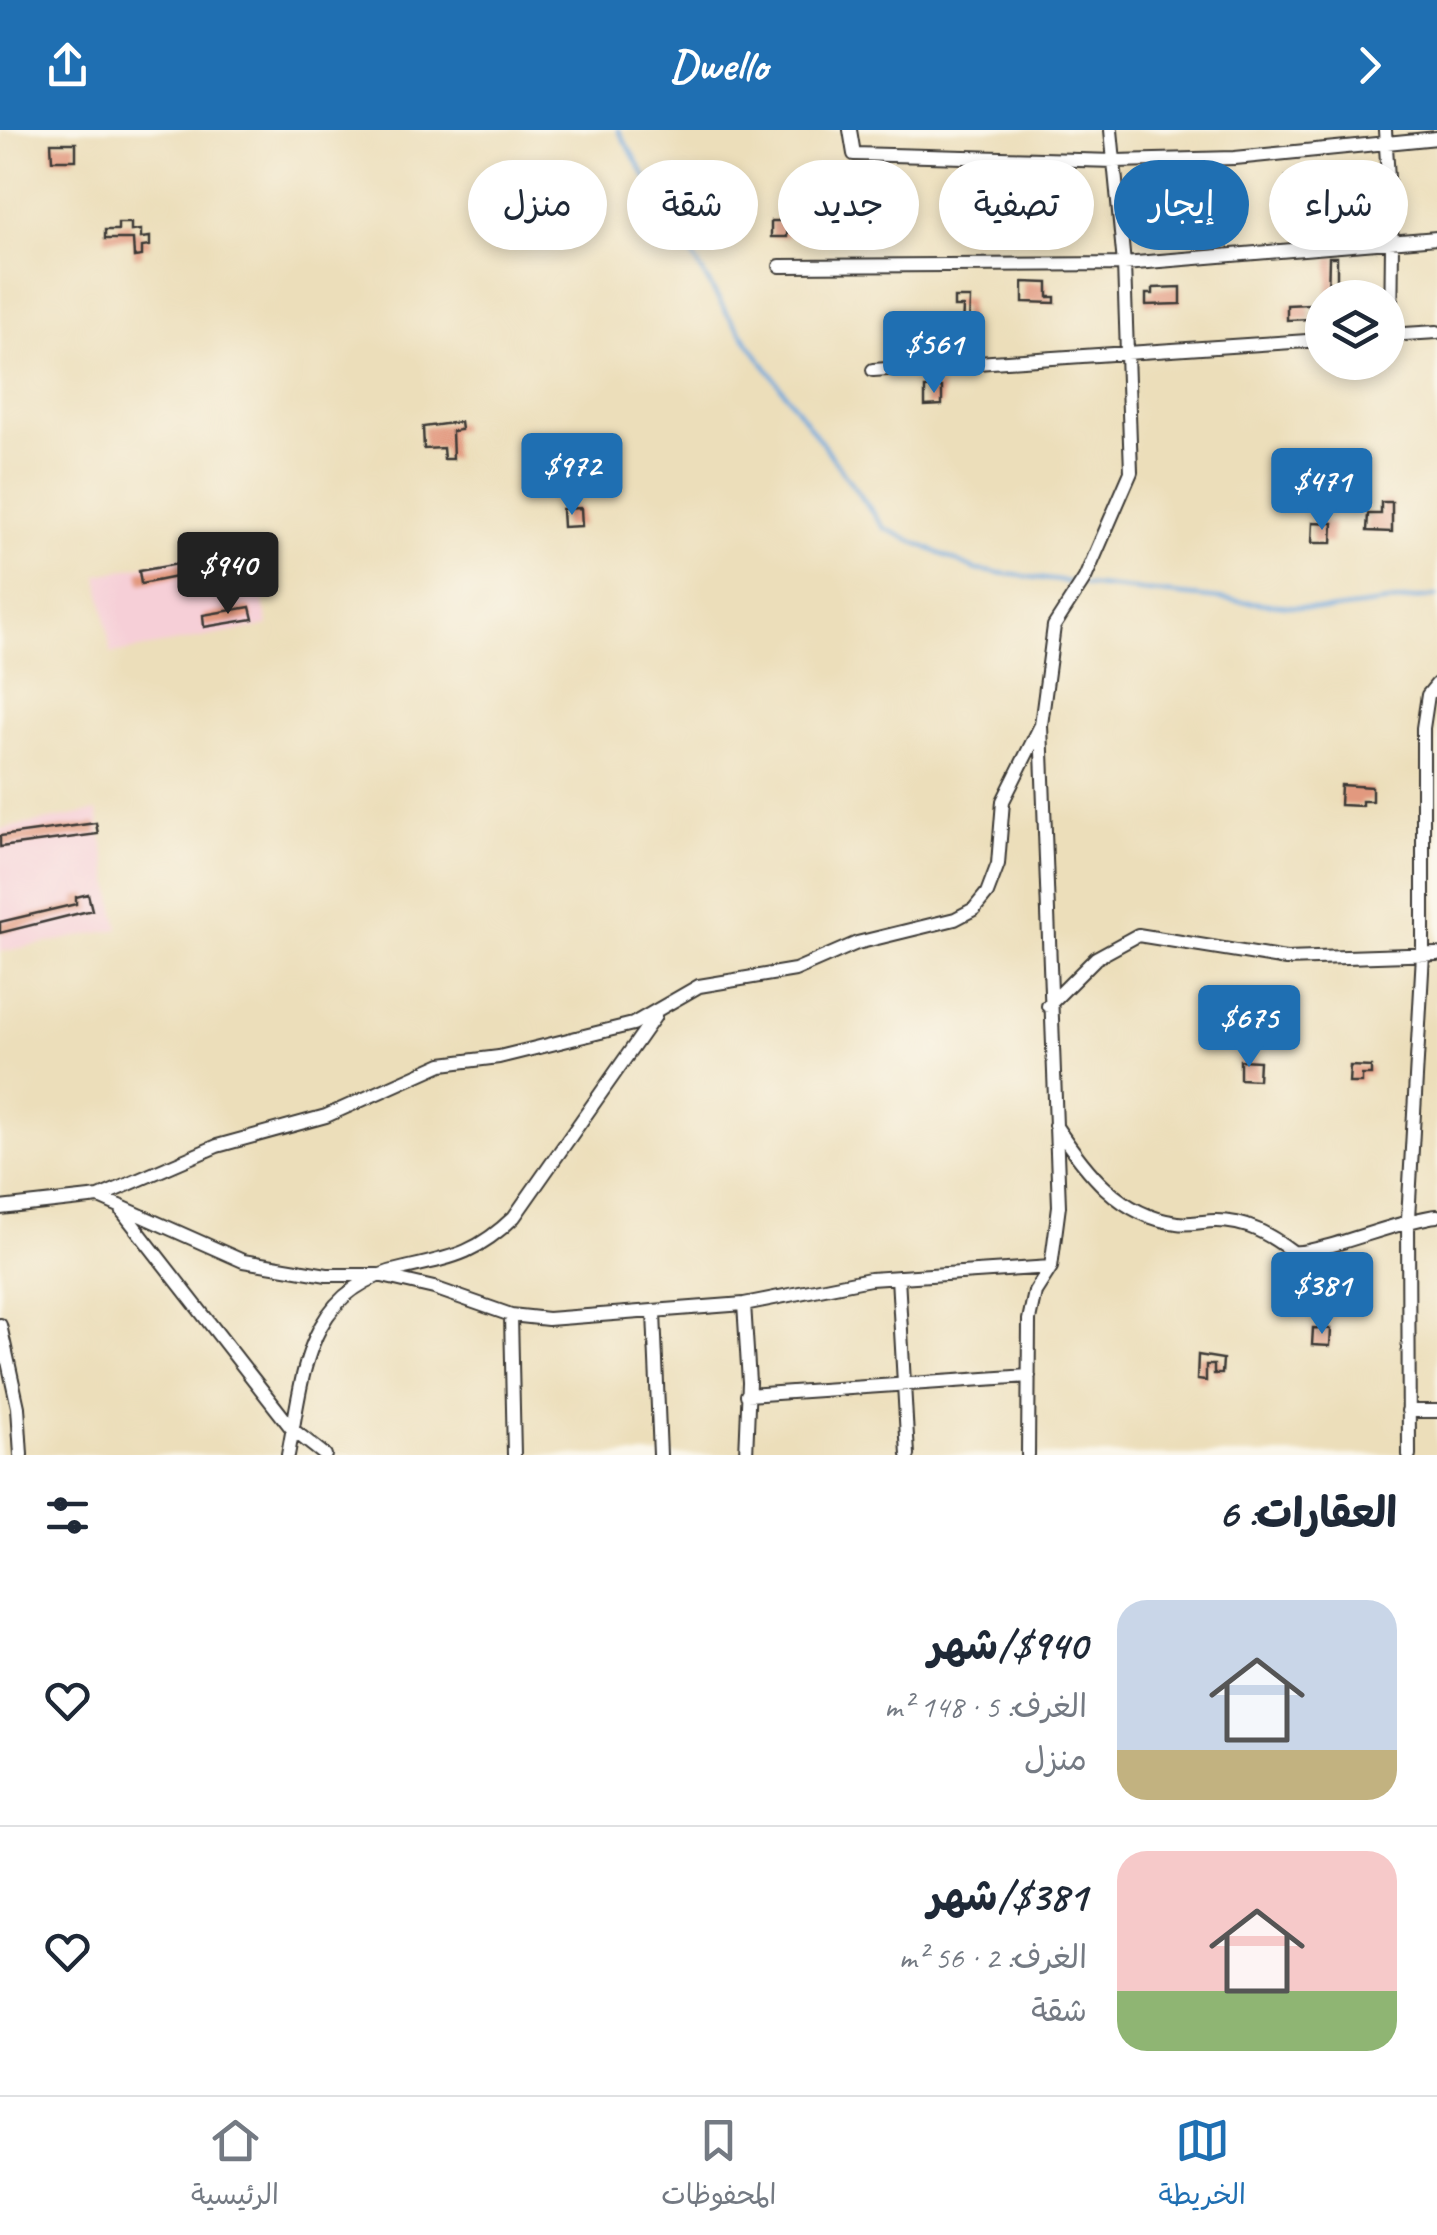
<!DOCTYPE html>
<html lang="ar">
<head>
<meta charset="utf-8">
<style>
	body { margin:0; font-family:Caveat,"Playpen Sans Arabic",sans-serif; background:#f2f2f3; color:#1f2937; direction:rtl; height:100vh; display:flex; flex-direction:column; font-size:38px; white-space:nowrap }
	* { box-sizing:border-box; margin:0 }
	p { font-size:32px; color:#747a83 }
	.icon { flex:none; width:55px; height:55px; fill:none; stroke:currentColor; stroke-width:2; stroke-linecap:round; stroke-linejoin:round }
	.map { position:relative; height:1325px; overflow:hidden; direction:ltr }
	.details { display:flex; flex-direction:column; background:#fff; flex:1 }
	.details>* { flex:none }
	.banner { position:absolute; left:30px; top:30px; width:1378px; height:90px; direction:rtl; display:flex; gap:20px }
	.controls { position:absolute; left:1305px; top:150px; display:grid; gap:20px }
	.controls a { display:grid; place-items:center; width:100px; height:100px; border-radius:50%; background:#fff; box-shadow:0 5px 15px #0003; font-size:50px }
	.price { position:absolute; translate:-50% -85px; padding:0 22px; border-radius:10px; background:#1f6fb2; color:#fff; font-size:32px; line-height:65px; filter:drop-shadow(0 2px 5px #0008) }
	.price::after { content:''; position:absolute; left:50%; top:60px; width:30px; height:22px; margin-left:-15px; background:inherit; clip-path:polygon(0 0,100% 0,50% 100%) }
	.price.on { background:#222; color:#fff }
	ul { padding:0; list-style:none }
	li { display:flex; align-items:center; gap:30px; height:250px; padding:0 40px }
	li+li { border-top:2px solid #e0e1e3 }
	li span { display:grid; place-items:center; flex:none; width:280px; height:200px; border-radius:30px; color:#555 }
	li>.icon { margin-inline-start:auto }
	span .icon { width:120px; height:120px; fill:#fffc; stroke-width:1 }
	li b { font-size:42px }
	h2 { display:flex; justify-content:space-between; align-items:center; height:120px; padding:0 40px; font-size:42px }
	.tag { padding:0 35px; border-radius:45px; background:#fff; box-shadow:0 5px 15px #0003; font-size:35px; line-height:90px }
	.tag.on { background:#1f6fb2; color:#fff }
	header { display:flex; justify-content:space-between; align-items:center; height:130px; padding:0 40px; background:#1f6fb2; color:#fff; font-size:45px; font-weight:800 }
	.dock { display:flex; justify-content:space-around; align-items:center; height:140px; border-top:2px solid #e0e1e3; background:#fff; font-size:28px; color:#747a83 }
	.dock a { display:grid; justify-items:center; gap:5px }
	.dock .on { color:#1f6fb2 }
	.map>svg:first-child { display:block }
</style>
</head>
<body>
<header><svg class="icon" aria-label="forward" viewBox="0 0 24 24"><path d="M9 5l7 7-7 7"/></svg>Dwello<svg class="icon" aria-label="share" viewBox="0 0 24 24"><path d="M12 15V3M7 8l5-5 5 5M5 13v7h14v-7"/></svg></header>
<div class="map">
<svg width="1437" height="1325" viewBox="0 0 1437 1325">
	<rect width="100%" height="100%" fill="#fbf7ec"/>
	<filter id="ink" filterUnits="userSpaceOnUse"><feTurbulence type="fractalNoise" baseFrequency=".01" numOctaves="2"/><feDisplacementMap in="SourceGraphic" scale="20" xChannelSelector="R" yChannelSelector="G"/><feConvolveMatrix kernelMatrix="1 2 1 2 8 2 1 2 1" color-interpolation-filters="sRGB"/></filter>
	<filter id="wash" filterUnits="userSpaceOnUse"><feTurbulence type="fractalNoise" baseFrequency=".0048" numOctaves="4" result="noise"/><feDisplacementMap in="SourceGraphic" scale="40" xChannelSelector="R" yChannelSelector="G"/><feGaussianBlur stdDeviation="2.25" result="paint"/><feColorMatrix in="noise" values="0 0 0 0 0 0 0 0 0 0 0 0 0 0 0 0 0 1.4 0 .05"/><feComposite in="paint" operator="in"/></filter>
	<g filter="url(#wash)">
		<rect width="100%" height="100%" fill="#ecdeba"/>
		<path fill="#f6cfd7" d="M252 414 268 496 111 524 98 445Z
			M97 681 119 799 0 822V699Z"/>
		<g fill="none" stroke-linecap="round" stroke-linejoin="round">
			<path stroke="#6ca6dc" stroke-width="4" d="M618 0 726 182 884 398 976 440 1075 453
				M1084 455 1327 480 1437 466"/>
		</g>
		<g id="blocks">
			<path fill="#e2997f" d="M51 13H76V30H52Z
				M824 39H832V73H824Z
				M1359 44 1360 61 1340 62 1339 45Z
				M1286 47 1308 50 1309 74H1286Z
				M967 80H978V108H967Z
				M1333 83H1353V99H1334Z
				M771 91H788L787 107H771Z
				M118 93H131V101L141 100V108L150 107V116L142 117V126L134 127 133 109H105V100H118Z
				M1329 127H1337V163H1372V168H1328Z
				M1023 152 1048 153V167H1055V173L1023 172Z
				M1181 157V174L1146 175V164H1153V158Z
				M954 168H970L969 199H962L963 177H954Z
				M1309 174 1310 189 1287 190V175Z
				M942 257V275L925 276V258Z
				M460 292 461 300 452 301 453 329H444L443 318 424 319 423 297Z
				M1381 372H1392V402L1367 401 1368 384H1381Z
				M581 378 582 396 563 397 562 379Z
				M1313 392 1333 393 1332 413H1312Z
				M239 423 241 434 141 454 139 441Z
				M250 477 253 489 204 497 203 485Z
				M1341 655 1372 657V671H1362V676L1340 675Z
				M96 693 98 704 0 717V706Z
				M88 764 92 780 0 803V792L76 774V767Z
				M1240 930 1259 931 1258 950 1240 949Z
				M1350 936 1371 937V945H1362V953H1349Z
				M1313 1198 1331 1199 1330 1216 1312 1215Z
				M1198 1225 1223 1229 1222 1244H1214V1235H1206V1251L1197 1250Z"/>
		</g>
	</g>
	<g filter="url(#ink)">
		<use href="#blocks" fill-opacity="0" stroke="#3b3934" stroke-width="2.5"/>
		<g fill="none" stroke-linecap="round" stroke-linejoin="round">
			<g stroke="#3b3934" stroke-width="16">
				<path id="minor" d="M850 0 854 24 1115 31 1235 28 1437 8
					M1385 0 1392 113 1391 205
					M780 136 1124 134 1437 108
					M1388 205 1437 202
					M873 240 1322 210
					M1048 876 1096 828 1138 805 1286 829 1437 824
					M1055 995C1085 1040 1119 1086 1177 1093 1190 1095 1203 1091 1216 1091 1247 1091 1269 1104 1293 1122 1314 1126 1402 1089 1437 1086
					M99 1067 243 1131 327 1145H378L434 1158 511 1185 548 1189 744 1174 870 1149 1051 1137
					M0 1078 99 1067 217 1016 326 986 442 934 499 927 633 894 699 856 795 840 857 813 955 789 974 779 987 763 998 734 1003 671 1040 597
					M123 1082 293 1300 325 1325
					M898 1147 908 1325
					M744 1174 749 1252 746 1325
					M654 1183 660 1325
					M511 1185 514 1325
					M0 1195 18 1277 21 1325
					M747 1265 1029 1246
					M1408 1281H1437
					M288 1325C304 1243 305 1158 405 1138 454 1127 477 1123 514 1087L655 886
					M1028 1325 1029 1190 1035 1162 1051 1137 1059 1076 1041 595 1054 496 1085 448 1131 342 1124 134 1111 0
					M1409 1325 1408 1089 1423 824V598L1428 565 1437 554"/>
			</g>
			<use href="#minor" stroke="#fff" stroke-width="12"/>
		</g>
	</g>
</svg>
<div class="controls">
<a><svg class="icon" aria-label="layers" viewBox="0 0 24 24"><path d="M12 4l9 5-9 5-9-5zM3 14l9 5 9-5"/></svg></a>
</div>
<b class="price" style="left:934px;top:266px">$561</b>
<b class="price" style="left:572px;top:388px">$972</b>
<b class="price" style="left:1322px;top:403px">$471</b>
<b class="price on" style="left:228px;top:487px">$940</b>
<b class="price" style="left:1249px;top:940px">$675</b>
<b class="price" style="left:1322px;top:1207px">$381</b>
<div class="banner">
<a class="tag">شراء</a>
<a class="tag on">إيجار</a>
<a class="tag">تصفية</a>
<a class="tag">جديد</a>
<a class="tag">شقة</a>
<a class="tag">منزل</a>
</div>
</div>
<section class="details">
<h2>العقارات: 6<svg class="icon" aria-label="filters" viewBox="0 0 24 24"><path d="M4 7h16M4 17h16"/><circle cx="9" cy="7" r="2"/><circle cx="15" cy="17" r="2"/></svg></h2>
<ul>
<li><span style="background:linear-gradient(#c9d6e8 75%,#c2b280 0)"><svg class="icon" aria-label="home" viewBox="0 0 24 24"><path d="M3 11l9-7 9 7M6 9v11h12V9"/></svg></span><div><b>$940/شهر</b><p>الغرف: 5 · 148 m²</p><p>منزل</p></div><svg class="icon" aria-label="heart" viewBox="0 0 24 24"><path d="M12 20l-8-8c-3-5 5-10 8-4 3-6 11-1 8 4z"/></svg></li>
<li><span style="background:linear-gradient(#f6c9c9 70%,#8fb573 0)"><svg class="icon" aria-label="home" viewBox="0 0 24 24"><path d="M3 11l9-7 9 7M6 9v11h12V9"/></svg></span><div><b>$381/شهر</b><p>الغرف: 2 · 56 m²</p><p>شقة</p></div><svg class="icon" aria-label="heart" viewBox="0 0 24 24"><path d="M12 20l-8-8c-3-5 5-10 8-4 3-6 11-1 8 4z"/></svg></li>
</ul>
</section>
<nav class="dock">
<a class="on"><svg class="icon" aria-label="map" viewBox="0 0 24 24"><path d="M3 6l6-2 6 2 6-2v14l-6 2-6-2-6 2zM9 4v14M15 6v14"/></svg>الخريطة</a>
<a><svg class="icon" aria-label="saved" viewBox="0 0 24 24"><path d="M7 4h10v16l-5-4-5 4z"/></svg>المحفوظات</a>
<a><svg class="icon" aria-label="home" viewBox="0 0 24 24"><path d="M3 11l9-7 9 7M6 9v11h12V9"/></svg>الرئيسية</a>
</nav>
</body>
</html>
